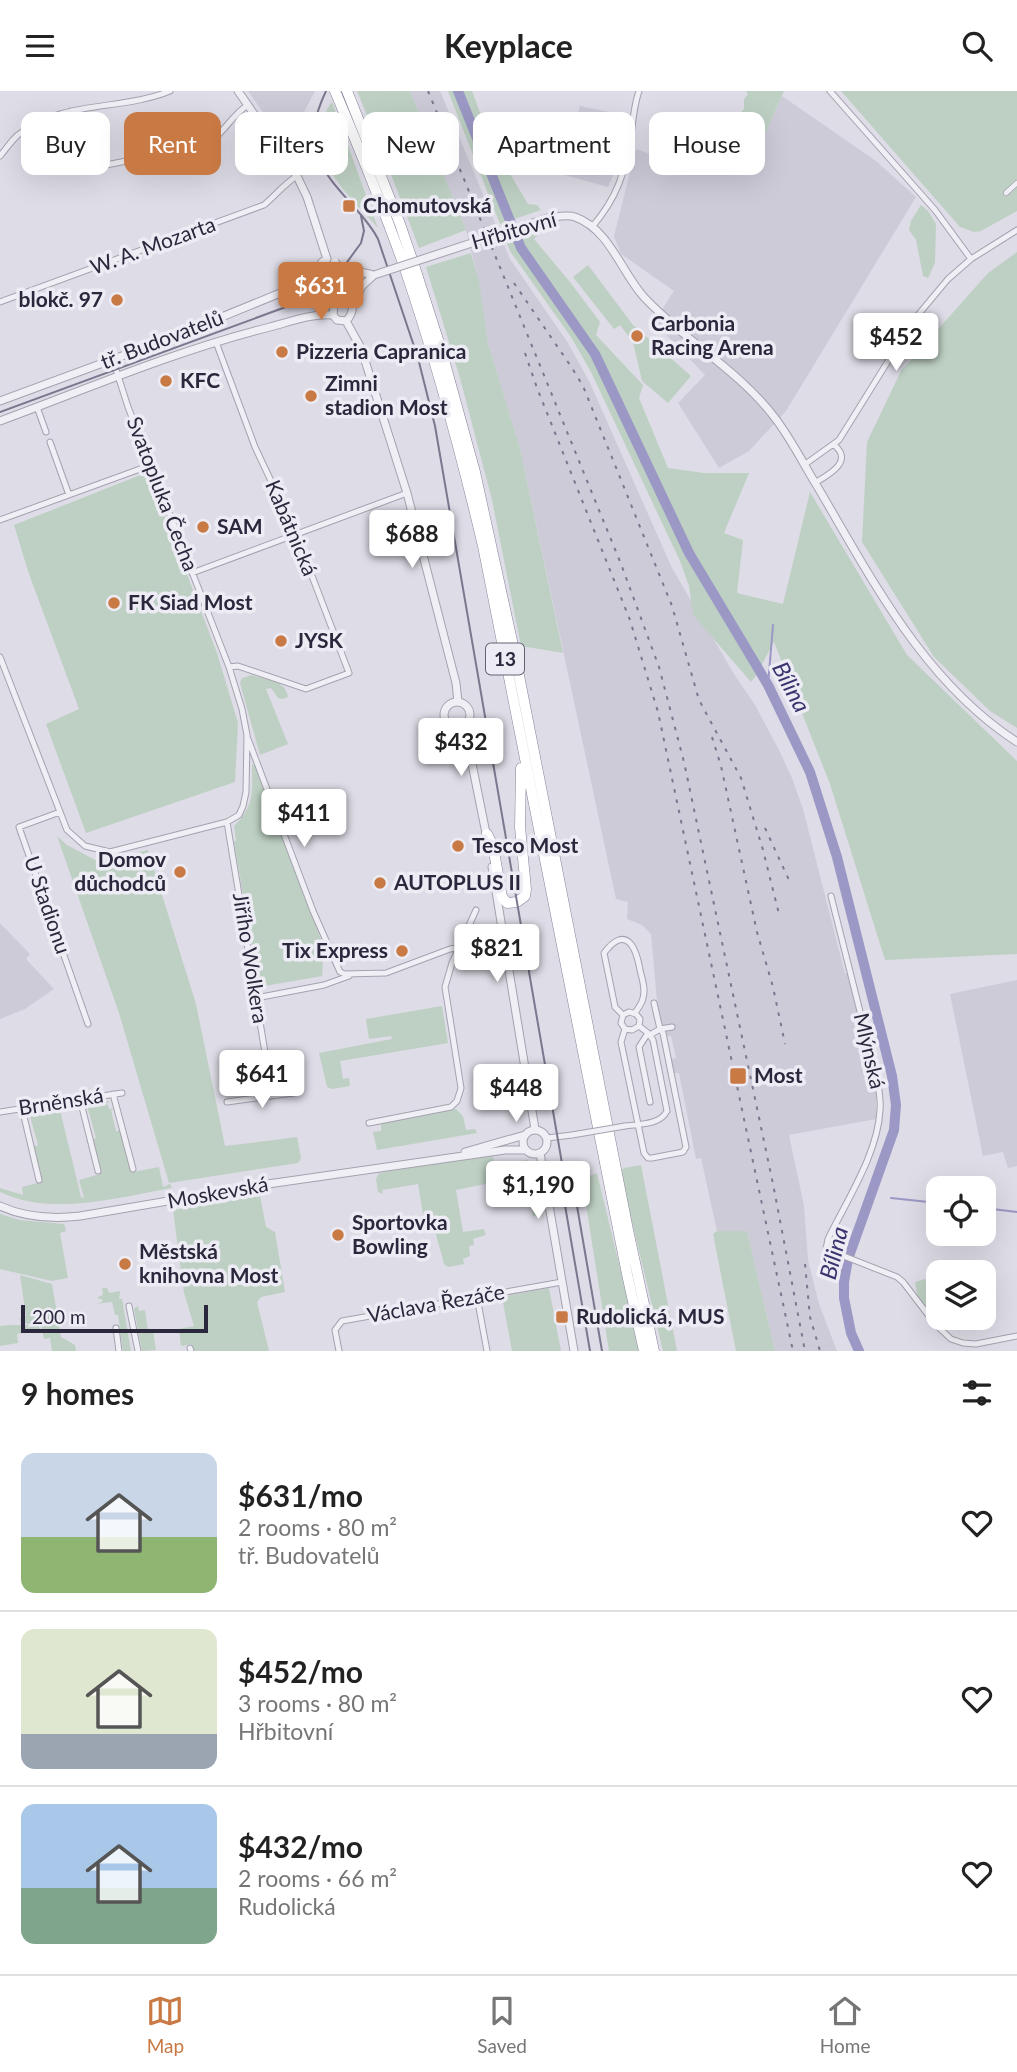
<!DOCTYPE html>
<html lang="en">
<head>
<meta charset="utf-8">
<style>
	body { margin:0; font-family:Lato,sans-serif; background:#f2f2f2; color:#222; height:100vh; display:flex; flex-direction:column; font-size:26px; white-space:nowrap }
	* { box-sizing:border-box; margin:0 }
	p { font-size:23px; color:#767676 }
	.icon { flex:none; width:38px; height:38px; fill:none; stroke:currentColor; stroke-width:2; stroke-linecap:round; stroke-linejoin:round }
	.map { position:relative; height:1260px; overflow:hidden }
	.drawer { display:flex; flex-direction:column; background:#fff; flex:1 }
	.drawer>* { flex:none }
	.top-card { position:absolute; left:21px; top:21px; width:976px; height:63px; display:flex; gap:14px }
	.buttons { position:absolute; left:926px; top:1085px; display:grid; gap:14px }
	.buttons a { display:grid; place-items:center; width:70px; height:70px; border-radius:14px; background:#fff; box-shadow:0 7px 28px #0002; font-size:35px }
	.scale { position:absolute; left:21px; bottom:18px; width:187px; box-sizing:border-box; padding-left:7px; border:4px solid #2b273c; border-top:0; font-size:19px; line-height:24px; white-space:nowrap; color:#2b273c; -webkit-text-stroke:5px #edecf4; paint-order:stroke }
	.price { position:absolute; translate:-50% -60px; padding:0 16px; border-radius:7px; background:#fff; color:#222; font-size:23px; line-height:46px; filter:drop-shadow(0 2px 4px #0008) }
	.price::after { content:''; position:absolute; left:50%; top:42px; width:21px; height:16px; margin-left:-10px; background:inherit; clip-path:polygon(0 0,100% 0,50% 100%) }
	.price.current { background:#c87944; color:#fff }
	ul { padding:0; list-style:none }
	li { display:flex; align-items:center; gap:21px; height:175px; padding:0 21px }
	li+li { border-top:2px solid #e0e0e0 }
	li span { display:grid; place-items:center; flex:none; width:196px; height:140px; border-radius:14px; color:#555 }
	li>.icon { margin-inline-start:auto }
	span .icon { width:84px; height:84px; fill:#fffc; stroke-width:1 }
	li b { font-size:30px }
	h2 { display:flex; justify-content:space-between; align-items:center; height:84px; padding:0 21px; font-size:30px }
	.tag { padding:0 24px; border-radius:14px; background:#fff; box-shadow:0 7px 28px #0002; font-size:24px; line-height:63px }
	.tag.current { background:#c87944; color:#fff }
	header { display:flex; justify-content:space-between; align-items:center; height:91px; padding:0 21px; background:#fff; font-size:32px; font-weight:700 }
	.tabs { display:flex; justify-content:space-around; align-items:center; height:98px; border-top:2px solid #e0e0e0; background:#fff; font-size:19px; color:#767676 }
	.tabs a { display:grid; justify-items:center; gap:4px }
	.tabs .current { color:#c87944 }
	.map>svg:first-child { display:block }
</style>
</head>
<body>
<header><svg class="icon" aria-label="menu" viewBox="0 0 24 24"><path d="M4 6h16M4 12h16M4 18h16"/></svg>Keyplace<svg class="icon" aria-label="search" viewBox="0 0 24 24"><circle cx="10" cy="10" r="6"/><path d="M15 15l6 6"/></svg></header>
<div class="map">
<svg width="1017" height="1260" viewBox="0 0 1017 1260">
	<rect width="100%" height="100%" fill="#dedce6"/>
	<path fill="#cdcbd8" d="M248 0H315L303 23 281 47Z
		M410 0H440L510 168 568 252 590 292 672 477 734 583 755 614 779 659 792 687 803 718 845 883 847 882 876 1000V1028L789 1044 804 1115 808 1169 819 1213 837 1260H775L747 1140H717L701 1067 696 1068 679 982H674L671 968 676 967 671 945 665 946 662 933 657 910 651 843 642 834 627 828 628 811 616 808 520 357 488 252 478 187 466 139Z
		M782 5 876 70 916 106 786 320 749 360 719 377 678 312 705 284 654 231 674 200 621 163 614 145 636 58 653 64 665 56 700 63 712 60 715 54 757 62Z
		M580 15 628 25 623 63 608 96 561 83Z
		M0 832 30 863 26 868 54 898 25 918 0 928Z
		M1017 889V1075L1008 1077 1003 1061 983 1065 950 903Z"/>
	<path fill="#bed0c3" d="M357 0H410L466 139 419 157 391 83Z
		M448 0H472L486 38 507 78 528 113 537 114 541 119 500 133Z
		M746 0H784L757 62 715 54 716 47 744 18V8L748 3Z
		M841 0H1017V120L981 140 974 141 960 136Z
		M332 11 378 137C364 121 347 105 335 87 320 66 315 32 332 11Z
		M921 114 928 120 936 133 935 172 928 187 923 185 916 149 909 139 911 130Z
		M542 134V140L534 148 570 191 600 231 596 244 643 294 639 307 668 377 704 382H749L724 442 743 449 737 502 783 513 810 401 907 564 1017 670V863L885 869 830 693 774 551 755 586 751 591 693 524 689 495 680 470 591 281 571 246 510 160 505 147Z
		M1017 161V637L990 620 934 566 862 451 867 351 901 280 988 182Z
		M471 162 479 190 488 252 520 357 563 562 521 555 492 409 460 287 426 176Z
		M588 174 633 234 691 285 668 312 642 290 633 251 620 234 614 238 573 186Z
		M148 381 217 562 238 632 235 691 86 742 46 633 79 618 29 483 14 434Z
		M252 584C267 589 286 589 288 606L282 608 278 607 271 597 266 598 288 653 260 664 240 592 242 587Z
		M252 674H255L324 856 322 885 259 896 234 751 236 749 234 735C255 714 252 701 252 674Z
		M57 745 67 754 99 771 148 759 196 913 225 1055 297 1046 301 1067 298 1072 169 1092 119 922Z
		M442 915 448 952 340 970 343 988 349 987 350 995 332 998 327 996 319 962 392 948 391 945 369 948 366 928Z
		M104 1009 110 1011 107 1012 109 1018 115 1017 111 1019 116 1040 122 1039 133 1081 159 1076 163 1096 170 1093 172 1097C118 1106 53 1126 0 1101V1097L23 1104 22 1096 41 1091 33 1056 38 1054 30 1025 26 1026 27 1020 33 1018 59 1015 81 1106 84 1107 79 1089 100 1083 91 1049 96 1047 88 1018H83L88 1011Z
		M456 1018 463 1025 466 1039 475 1038 477 1042 377 1059 373 1041 381 1040V1032Z
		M493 1066 495 1075 527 1069 529 1071 539 1124 533 1125 525 1085 456 1099 463 1141 484 1138 486 1144 473 1148 474 1154 469 1155 470 1165 463 1168 464 1173 448 1176 444 1173 435 1140 426 1141 418 1093 382 1099 383 1103 378 1101 376 1088 379 1082 463 1068Z
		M641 1074 677 1260H663L620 1081 624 1077Z
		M597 1082 640 1260H609L582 1088Z
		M260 1105 266 1136 275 1141 285 1201 261 1206 257 1211 269 1260H194L192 1253 181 1255 179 1238 194 1235 184 1202 173 1119Z
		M0 1123 20 1129 64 1133 66 1140 60 1142 68 1187 52 1190 0 1178Z
		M717 1140H747L775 1260H736L713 1143Z
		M20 1184 52 1193 61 1246 75 1254 76 1260H52L50 1247 44 1248 41 1234 21 1232 20 1227 26 1225Z
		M938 1184V1226L934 1228 918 1208 915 1191Z
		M102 1197H107L109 1202 120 1200 119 1208H122L131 1260H123L118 1224H115L112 1211 96 1213 102 1211V1208H98V1206L103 1204Z
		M549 1197 561 1260H512L502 1206Z
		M138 1215 139 1220 145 1219 148 1240H153L156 1259 142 1260 134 1218Z
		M11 1234H38L40 1239 17 1243 18 1252 0 1255V1235Z"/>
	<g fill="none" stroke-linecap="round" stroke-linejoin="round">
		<path stroke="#9b98c5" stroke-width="2" d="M768 594 773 534
			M891 1107 938 1112
			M984 1117 1017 1121"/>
		<path stroke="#9b98c5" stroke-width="10" d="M458 0 521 157 595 263 689 462 768 594 810 681 837 766 892 985 896 1014 894 1039 848 1168 844 1191V1207L851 1242 859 1260"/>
		<g stroke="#a5a2b0" stroke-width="6">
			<path id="pedestrian" d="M1006 102 1017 92"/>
		</g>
		<g stroke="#a5a2b0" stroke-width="7">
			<path id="minor" d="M830 0 935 119 971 168
				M71 20C74 45 70 72 101 75L202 55C222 47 230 25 248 14
				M0 65C6 58 11 50 18 44 61 9 121 20 170 0
				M592 136C617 107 625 82 631 44 633 29 634 14 639 0
				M0 211 264 114C276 104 284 93 297 85
				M113 269 128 316 229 576 238 575 306 598 349 582 296 443 255 356 216 251
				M37 316 46 341
				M50 351 69 404
				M804 374 839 349 913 230 948 188 971 168 1017 139
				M815 392C824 386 845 376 841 363 840 359 836 356 834 353
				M0 429 151 374
				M192 482 407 402
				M0 566 67 739 85 755 110 761 227 731 239 724 243 715 246 701 247 644 242 618 229 576
				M248 648 313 820 340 881 345 883 386 882 450 858 504 849
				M60 721 19 736 88 933
				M227 731 272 1004
				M831 805 878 992C879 1001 881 1010 880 1019 878 1062 847 1109 828 1148L826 1158 897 1186 903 1191 936 1234 951 1248 963 1252 976 1253 1017 1245
				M256 907 324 894 349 885
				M635 922C638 917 642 913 643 907 646 898 642 888 640 879 636 856 626 833 604 862L615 916 623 924 621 932 625 938 632 939 639 935
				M623 924 629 921 636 923 640 928 639 935 648 942 653 949 667 1020C660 1034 640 1033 625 1035
				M625 938 621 951 644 1062 648 1067H652L683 1061 686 1056 663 942 660 938 672 936
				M648 942 639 956 650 1011
				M650 944 660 938 654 912
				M113 1003 133 1078
				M80 1008 98 1080
				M227 1011 293 1002
				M22 1017 39 1089
				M0 1021 122 1002
				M369 1032 451 1016 457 1010 461 997 445 896 452 872 476 819
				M547 1047 572 1044
				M477 1206 487 1260
				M129 1215 138 1260
				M116 1237 119 1260
				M190 1257 191 1260
				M339 1260 335 1239 342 1230 562 1191"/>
		</g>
		<g stroke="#a5a2b0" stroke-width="9">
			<path id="tertiary" d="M238 0 297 85 307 106 327 168
				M548 127C556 126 567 123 575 126 609 138 621 180 643 205 683 249 739 279 775 327 791 348 803 372 817 395 872 488 923 590 1017 651
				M346 178 374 184
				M343 182C348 197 360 217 346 230
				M332 194 335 203 333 224 337 229 346 230
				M353 213 362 195 374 184
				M346 230 361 257 407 402 456 592 458 611
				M0 310 168 248 312 189 322 171 327 168
				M0 330C89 297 178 259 270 236 289 231 313 222 333 224
				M444 624a13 13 0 1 1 26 0a13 13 0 1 1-26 0Z
				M463 635 468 653 487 747
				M492 776 535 1038
				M523 1051a12 12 0 1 1 24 0a12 12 0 1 1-24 0Z
				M465 1061 525 1044
				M540 1062 574 1260
				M0 1115C24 1126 54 1128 80 1125L268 1093 505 1059H526"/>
		</g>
		<g stroke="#88849c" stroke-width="11">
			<path id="trunk" d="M335 0C360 59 384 118 405 178 436 269 461 362 483 455L627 1183 644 1260
				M347 0 400 133 415 177 441 258 475 381 514 559 628 1139 654 1260
				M487 743 493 755 502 806 507 812 517 811 525 805 526 798 520 736 521 677"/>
		</g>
		<use href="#pedestrian" stroke="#f0eff5" stroke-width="4.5"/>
		<use href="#minor" stroke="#f0eff5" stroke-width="5"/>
		<use href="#tertiary" stroke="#f0eff5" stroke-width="7"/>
		<use href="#trunk" stroke="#fff" stroke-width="10"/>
		<path stroke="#7b778f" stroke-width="2" d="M326 0C300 55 318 76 355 117 364 127 372 136 378 148L418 267 435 335 564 1084 577 1115 602 1260
			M0 321 313 206 334 189 361 152 364 140 361 125
			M561 1091 590 1260"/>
		<path stroke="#7b778f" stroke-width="2" stroke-dasharray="3.5 7" stroke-linecap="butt" d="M428 0 621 473 659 576 684 671 773 1093 805 1260
			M514 192 572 277 583 295 672 515 699 609 741 687 763 759 780 827
			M525 262 537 297 630 529 658 621 793 1260
			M712 646 721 675 757 841 773 896 785 953
			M765 737 789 789
			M805 1173 810 1226 820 1260"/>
		<g stroke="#a5a2b0" stroke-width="7" stroke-linecap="butt">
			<path id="minor-bridge" d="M572 1044 625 1035"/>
		</g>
		<g stroke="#a5a2b0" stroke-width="9" stroke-linecap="butt">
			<path id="tertiary-bridge" d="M335 171 343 182
				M374 184 548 127
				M323 187 332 194"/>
		</g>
		<use href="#minor-bridge" stroke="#f0eff5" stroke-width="5"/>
		<use href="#tertiary-bridge" stroke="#f0eff5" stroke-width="7"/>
	</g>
	<g fill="#c87944" stroke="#edecf4" stroke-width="2.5">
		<rect x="342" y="108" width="14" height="14" rx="3.5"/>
		<circle cx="117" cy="209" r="7"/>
		<circle cx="637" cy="245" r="7"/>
		<circle cx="282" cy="261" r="7"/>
		<circle cx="166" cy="290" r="7"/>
		<circle cx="311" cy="305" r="7"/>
		<circle cx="203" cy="436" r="7"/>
		<circle cx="114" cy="512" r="7"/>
		<circle cx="281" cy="550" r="7"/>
		<circle cx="458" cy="755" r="7"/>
		<circle cx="180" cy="781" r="7"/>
		<circle cx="380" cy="792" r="7"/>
		<circle cx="402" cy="860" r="7"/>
		<rect x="729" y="976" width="18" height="18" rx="3.5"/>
		<circle cx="338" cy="1144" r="7"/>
		<circle cx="125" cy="1173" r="7"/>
		<rect x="555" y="1219" width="14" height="14" rx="3.5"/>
	</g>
	<g text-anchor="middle" stroke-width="7" stroke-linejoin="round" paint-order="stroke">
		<rect fill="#edecf4" stroke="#656273" stroke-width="2" x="486" y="552.5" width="38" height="31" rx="5"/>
		<g font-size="19" font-weight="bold" fill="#2b273c">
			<text x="505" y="575">13</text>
		</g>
		<g font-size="21" font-weight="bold" fill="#2b273c" stroke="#edecf4" text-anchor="start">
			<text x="363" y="122">Chomutovská</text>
			<text x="103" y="216" text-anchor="end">blokč. 97</text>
			<text x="651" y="240">Carbonia<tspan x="651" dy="24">Racing Arena</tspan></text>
			<text x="296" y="268">Pizzeria Capranica</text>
			<text x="180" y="297">KFC</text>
			<text x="325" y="300">Zimni<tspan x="325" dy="24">stadion Most</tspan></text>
			<text x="217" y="443">SAM</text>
			<text x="128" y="519">FK Siad Most</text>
			<text x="295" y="557">JYSK</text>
			<text x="472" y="762">Tesco Most</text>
			<text x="166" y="776" text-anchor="end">Domov<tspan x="166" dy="24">důchodců</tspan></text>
			<text x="394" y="799">AUTOPLUS II</text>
			<text x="388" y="867" text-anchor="end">Tix Express</text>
			<text x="754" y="992">Most</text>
			<text x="352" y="1139">Sportovka<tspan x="352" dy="24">Bowling</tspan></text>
			<text x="139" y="1168">Městská<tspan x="139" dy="24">knihovna Most</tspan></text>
			<text x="576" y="1233">Rudolická, MUS</text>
		</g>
		<g font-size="21" fill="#2b273c" stroke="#edecf4">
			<text transform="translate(514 140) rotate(-16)" y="7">Hřbitovní</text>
			<text transform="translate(153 155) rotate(-20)" y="7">W. A. Mozarta</text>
			<text transform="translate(162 249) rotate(-21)" y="7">tř. Budovatelů</text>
			<text transform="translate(162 403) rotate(69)" y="7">Svatopluka Čecha</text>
			<text transform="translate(291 437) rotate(67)" y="7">Kabátnická</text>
			<text transform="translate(47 814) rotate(71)" y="7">U Stadionu</text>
			<text transform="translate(250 867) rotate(81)" y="7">Jiřího Wolkera</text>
			<text transform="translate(869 960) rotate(77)" y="7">Mlýnská</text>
			<text transform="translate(61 1011) rotate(-9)" y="7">Brněnská</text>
			<text transform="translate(218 1102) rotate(-10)" y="7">Moskevská</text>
			<text transform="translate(436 1213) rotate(-10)" y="7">Václava Řezáče</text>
		</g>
		<g font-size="23" font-style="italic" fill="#39336e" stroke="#edecf4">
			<text transform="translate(791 596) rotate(62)" y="8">Bílina</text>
			<text transform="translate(834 1162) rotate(-76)" y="8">Bílina</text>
		</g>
	</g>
</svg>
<div class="buttons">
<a><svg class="icon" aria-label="locate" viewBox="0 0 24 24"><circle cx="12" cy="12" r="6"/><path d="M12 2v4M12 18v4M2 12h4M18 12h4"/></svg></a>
<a><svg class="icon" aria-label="layers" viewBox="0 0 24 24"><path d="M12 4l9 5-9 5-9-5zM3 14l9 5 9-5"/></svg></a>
</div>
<div class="scale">200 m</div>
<b class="price current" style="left:321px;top:231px">$631</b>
<b class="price" style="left:896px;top:282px">$452</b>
<b class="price" style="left:412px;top:479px">$688</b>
<b class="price" style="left:461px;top:687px">$432</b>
<b class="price" style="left:304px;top:758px">$411</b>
<b class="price" style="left:497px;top:893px">$821</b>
<b class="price" style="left:262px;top:1019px">$641</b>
<b class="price" style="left:516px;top:1033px">$448</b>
<b class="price" style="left:538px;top:1130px">$1,190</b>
<div class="top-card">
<a class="tag">Buy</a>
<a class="tag current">Rent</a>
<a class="tag">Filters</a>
<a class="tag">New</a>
<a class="tag">Apartment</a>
<a class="tag">House</a>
</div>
</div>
<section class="drawer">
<h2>9 homes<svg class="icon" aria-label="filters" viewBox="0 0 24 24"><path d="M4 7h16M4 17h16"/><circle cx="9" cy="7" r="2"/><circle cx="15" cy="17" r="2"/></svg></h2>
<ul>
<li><span style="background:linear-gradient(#c9d6e8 60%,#8fb573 0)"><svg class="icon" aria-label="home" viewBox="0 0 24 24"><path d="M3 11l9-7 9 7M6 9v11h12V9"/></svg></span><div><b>$631/mo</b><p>2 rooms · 80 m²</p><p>tř. Budovatelů</p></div><svg class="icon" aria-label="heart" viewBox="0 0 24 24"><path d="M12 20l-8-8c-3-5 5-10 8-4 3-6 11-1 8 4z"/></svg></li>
<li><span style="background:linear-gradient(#dfe7d0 75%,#9aa5b1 0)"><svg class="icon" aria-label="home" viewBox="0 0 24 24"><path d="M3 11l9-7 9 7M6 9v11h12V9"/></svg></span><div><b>$452/mo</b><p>3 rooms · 80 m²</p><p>Hřbitovní</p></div><svg class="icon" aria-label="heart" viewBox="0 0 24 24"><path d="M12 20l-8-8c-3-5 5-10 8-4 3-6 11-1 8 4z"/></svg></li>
<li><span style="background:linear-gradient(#a9c7e8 60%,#7fa58c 0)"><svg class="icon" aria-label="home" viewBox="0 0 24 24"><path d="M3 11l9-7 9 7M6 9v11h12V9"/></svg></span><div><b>$432/mo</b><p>2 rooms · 66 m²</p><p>Rudolická</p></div><svg class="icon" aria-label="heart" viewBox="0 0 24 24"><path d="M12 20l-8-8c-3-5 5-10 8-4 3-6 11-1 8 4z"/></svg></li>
</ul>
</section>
<nav class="tabs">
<a class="current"><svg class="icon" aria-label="map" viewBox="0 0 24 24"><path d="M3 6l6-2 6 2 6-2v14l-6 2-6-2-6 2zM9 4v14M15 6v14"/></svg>Map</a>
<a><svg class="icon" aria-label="saved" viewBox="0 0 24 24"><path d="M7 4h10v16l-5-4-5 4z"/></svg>Saved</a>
<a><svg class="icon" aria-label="home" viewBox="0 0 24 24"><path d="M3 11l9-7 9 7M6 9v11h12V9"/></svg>Home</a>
</nav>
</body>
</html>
